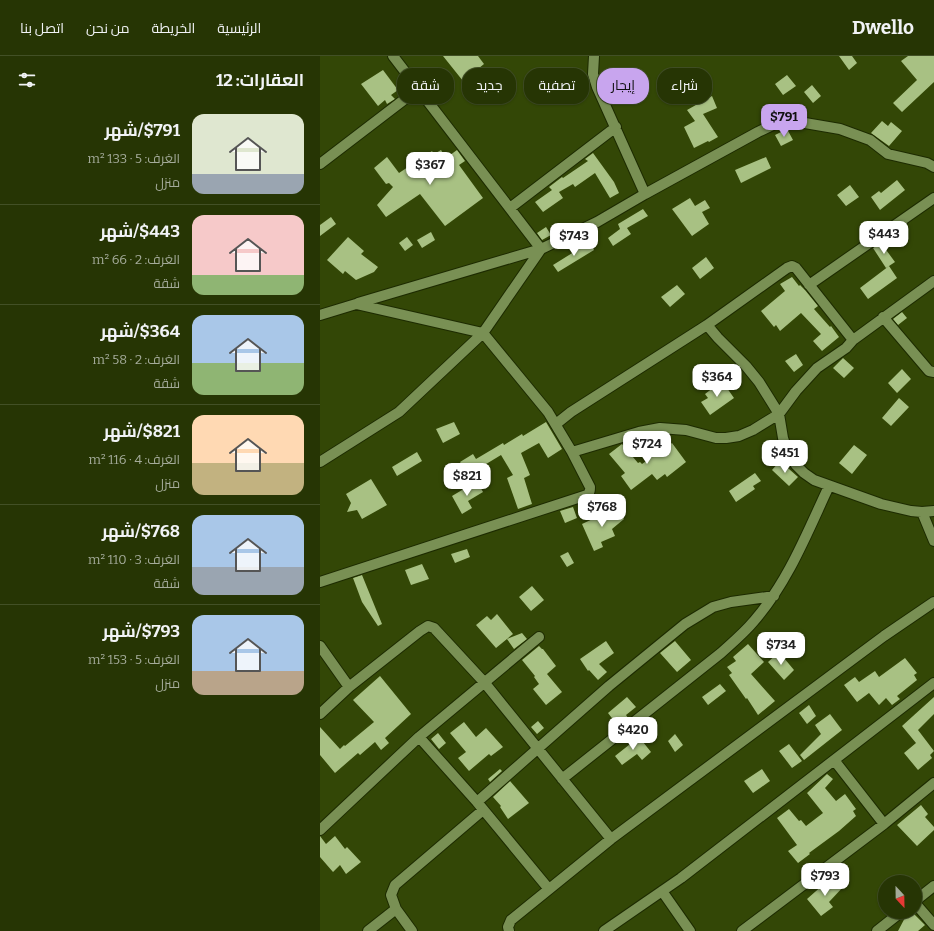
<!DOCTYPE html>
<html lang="ar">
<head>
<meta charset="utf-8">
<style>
	body { margin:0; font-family:Bitter,Cairo,serif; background:#2e3d0e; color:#f1f3f6; direction:rtl; height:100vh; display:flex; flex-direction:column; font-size:15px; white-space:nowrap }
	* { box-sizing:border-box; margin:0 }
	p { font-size:13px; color:#a4ab9a }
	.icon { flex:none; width:22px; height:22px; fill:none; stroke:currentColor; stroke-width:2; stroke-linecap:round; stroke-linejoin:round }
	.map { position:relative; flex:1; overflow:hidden; direction:ltr }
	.drawer { display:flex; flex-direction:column; background:#263504; width:320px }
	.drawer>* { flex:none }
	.top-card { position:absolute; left:12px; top:12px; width:380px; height:36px; direction:rtl; display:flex; gap:8px }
	.needle { width:26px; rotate:158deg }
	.tools { position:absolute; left:558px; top:819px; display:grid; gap:8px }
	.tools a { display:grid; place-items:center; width:44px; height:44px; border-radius:50%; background:#263504; box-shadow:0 1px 3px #0004,0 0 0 1px #425026; font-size:20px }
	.price { position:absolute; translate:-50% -34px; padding:0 9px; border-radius:8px; background:#fff; color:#222; font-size:13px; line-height:26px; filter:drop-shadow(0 1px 2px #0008) }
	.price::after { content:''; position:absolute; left:50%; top:24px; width:12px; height:9px; margin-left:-6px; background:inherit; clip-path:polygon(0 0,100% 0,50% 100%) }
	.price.on { background:#c8a5ee; color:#111 }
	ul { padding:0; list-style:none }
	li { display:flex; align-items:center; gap:12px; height:100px; padding:0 16px }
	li+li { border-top:1px solid #425026 }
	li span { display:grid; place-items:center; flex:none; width:112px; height:80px; border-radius:12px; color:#555 }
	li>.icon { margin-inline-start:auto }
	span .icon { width:48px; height:48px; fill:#fffc; stroke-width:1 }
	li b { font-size:17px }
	h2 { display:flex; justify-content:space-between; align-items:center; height:48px; padding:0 16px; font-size:17px }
	.tag { padding:0 14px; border-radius:16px; background:#263504; box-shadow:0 1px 3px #0004,0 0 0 1px #425026; font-size:14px; line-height:36px }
	.tag.on { background:#c8a5ee; color:#111 }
	header { display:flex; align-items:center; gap:24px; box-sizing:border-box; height:56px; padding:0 20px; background:#263504; border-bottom:1px solid #425026 }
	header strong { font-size:19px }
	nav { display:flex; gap:22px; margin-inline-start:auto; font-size:14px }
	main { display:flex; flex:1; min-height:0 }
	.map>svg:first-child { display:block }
</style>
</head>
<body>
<header>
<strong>Dwello</strong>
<nav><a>الرئيسية</a><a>الخريطة</a><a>من نحن</a><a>اتصل بنا</a></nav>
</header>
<main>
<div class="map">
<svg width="614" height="875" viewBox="0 0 614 875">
	<rect width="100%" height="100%" fill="#334706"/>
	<path fill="#a8c183" d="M123 0H158L164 8 143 25Z
		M519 0H532L537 7 529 14Z
		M588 0H614V26L582 56 573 47 597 24 581 5Z
		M63 14 78 34 71 39 75 43 67 48 65 44 58 50 41 28Z
		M467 19 476 30 463 39 455 28Z
		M233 20 240 31 229 38 221 27Z
		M492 29 501 40 493 47 484 36Z
		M392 40 397 52 383 58 398 81 389 86 388 85 374 92 364 71 375 65 367 54Z
		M562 65 568 70 571 66 582 75 569 90 551 77Z
		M467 73 473 84 461 90 455 79Z
		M121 94 126 102 137 94 145 105 139 109 163 142 125 170 100 138 66 161 57 149 73 131 69 127 66 128 54 112 67 101 79 117 112 95 114 98Z
		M273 97 294 126 299 137 290 142 275 117 255 131 253 128 239 136 243 142 223 156 215 146 232 134 229 131 242 121 243 122 268 105 265 103Z
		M446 101 451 112 421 127 415 114Z
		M577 124 585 134 560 154 551 141 559 135 561 137Z
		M530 129 539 141 526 150 517 139Z
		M370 142 375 150 385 144 390 152 382 156 389 168 372 180 352 153Z
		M323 153 328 160 307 172 311 178 293 190 288 182 300 173 298 168Z
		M11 161 16 168 0 180V169Z
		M226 171 231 179 222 184 217 177Z
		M111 176 115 184 102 192 97 184Z
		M28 181 44 195 41 198 58 211 54 216 36 224 25 215 23 218 7 204Z
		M87 181 93 189 85 195 79 187Z
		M270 186 274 194 238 216 233 209Z
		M561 187 575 206 566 212 553 192Z
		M386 201 394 212 380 223 372 212Z
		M569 210 577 222 548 243 540 232Z
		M472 221 479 230 480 229 485 234 498 250 494 253 510 271 511 270 519 281 502 295 493 285 501 278 481 257 460 275 456 269 454 271 441 255 465 235 460 228Z
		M357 229 365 238 350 251 341 241Z
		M582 256 587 262 578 269 573 263Z
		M476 298 483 309 474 316 465 305Z
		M523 302 534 312 524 322 513 312Z
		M582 313 591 323 577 337 568 327Z
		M402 325 414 342 390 359 381 346 388 342 385 338Z
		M579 342 589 351 571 370 562 362Z
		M134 366 140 378 123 387 116 373Z
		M226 366 242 393 228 402 219 387 201 397 210 419 204 422 212 448 198 453 187 422 193 419 181 399 148 419 140 406 153 398 156 403 183 387 184 389 202 378 203 380Z
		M352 387 366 406 347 421 345 418 337 424 332 418 311 434 301 420 305 417 289 398 302 388 318 407 320 406 322 408Z
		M534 389 547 399 532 418 519 407Z
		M97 396 102 405 77 420 72 411Z
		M460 405 478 421 469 430 452 414Z
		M435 417 441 425 433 430 435 433 416 446 409 435Z
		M51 423 67 449 42 463 37 454 27 456 31 447 26 438Z
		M157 425 163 436 148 445 152 452 142 458 132 440Z
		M253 451 257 462 245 467 240 455Z
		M294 452 304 463 292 473 295 480 281 486 283 491 274 495 262 468 279 460 280 462Z
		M147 493 150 501 135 507 131 498Z
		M248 496 254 507 247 511 240 500Z
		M102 508 109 523 91 529 85 514Z
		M42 519 62 568 58 570 42 546 33 522Z
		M212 530 224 544 211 555 199 541Z
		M177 558 193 578 176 592 156 569 167 560 171 564Z
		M202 577 207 583 194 593 187 583Z
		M286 585 294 597 279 608 287 616 278 624 269 614 268 615 260 603Z
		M355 585 371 604 357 616 340 597Z
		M428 588 444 606 431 618 455 645 438 659 427 642 426 643 409 619 412 617 407 611 416 605 413 601Z
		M219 590 222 593H223L236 610 227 618 242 636 226 649 213 633 219 628 214 621 215 620 202 604Z
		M459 596 474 614 464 624 448 606Z
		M585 602 597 617 594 619 597 624 577 640 580 643 572 649 566 642 559 649 549 637 537 646 524 629 535 621 539 626 555 615 559 621Z
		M60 620 91 658 65 682 69 687 61 694 55 686 40 699 38 697 15 717 0 699V671L20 693 24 689 25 690 54 666 33 644Z
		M400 628 406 635 388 649 382 641Z
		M307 641 316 651 306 659 308 662 298 670 288 657Z
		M614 641V658L598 674 614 695 610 699 612 702 598 714 584 697 596 687 582 670Z
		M489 649 496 660 487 668 479 657Z
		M510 658 522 674 484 704 480 699 501 678 495 669Z
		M218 665 224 672 217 678 211 671Z
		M144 666 156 681 166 672 183 691 171 700 169 698 149 715 138 702 146 696 130 677Z
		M118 677 126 687 119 693 111 683Z
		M355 678 363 689 355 696 348 685Z
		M319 681 331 696 322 704 317 698 302 709 295 700Z
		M469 688 482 705 472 712 459 695Z
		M180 713 182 715 170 726 168 723Z
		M442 713 450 725 433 737 424 725Z
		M507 718 513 723 505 732 516 745 525 738 536 753 533 755 536 760 519 775 489 797 490 798 478 807 468 795 477 789 457 762 469 753 479 765 481 764 486 770 503 757 487 737Z
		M190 725 209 747 188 763 180 751 181 750 173 741Z
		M601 749 608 758 605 761 614 771V774L597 790 577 769Z
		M0 780 6 788 15 780 25 793 27 791 41 806 26 818 20 809 13 816 0 801Z
		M518 823 524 830 509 846 513 851 501 860 487 843 504 828 508 832Z
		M588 856H592L605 869 598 875H578Z"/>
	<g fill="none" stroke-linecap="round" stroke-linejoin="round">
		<g stroke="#1d2b00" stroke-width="12">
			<path id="minor" d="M73 0 221 193
				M274 0 273 18 277 31 325 138
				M0 108 98 33
				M190 152 296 71
				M489 229 614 142
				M38 247 221 193 277 166 325 138 438 76 459 66H479L520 73 550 84 568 98 607 107 614 111
				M0 259 36 248 163 277 228 356 252 396 270 431C270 437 269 438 264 440L0 526
				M563 261 609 315 614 316
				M387 269 398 282 426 310 439 326 459 358 463 382 468 397 476 409 484 417 494 424 561 448 591 455 602 456 614 455
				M236 368 251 356 387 269 467 212 472 210 476 212 533 284
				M252 396 319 376 340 372 366 374 396 382H406L419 380 433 374 459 358 476 335 497 312 526 292 533 284 614 225
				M0 406 79 356 163 277 221 193
				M602 456 614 485
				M0 590 29 631
				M0 658 29 631 100 575 108 570 114 572 164 626 291 783
				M99 681 157 746 228 832
				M514 704 564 768
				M242 723 401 597C412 587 424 577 434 565 468 526 487 477 509 430
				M157 746 289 630 365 568 393 551 411 546 454 540
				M0 774 99 681 219 581
				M342 835 370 875
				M595 845 614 830
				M595 847 614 869
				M48 875 76 853
				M92 875 76 853 71 839 75 829 163 754
				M189 875 188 871 191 864 291 783 564 580 614 546
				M284 875 361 822 614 627
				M422 875 564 768 614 727
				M557 875 581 856"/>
		</g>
		<use href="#minor" stroke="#799054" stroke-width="10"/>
	</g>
</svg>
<div class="tools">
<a><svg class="needle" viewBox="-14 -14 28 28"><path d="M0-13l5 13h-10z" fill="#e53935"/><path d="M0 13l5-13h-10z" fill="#a4ab9a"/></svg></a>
</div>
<b class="price on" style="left:464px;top:82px">$791</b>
<b class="price" style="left:110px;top:130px">$367</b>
<b class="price" style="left:564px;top:199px">$443</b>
<b class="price" style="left:254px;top:201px">$743</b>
<b class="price" style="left:397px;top:342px">$364</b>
<b class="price" style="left:327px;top:409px">$724</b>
<b class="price" style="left:465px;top:418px">$451</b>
<b class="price" style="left:147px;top:441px">$821</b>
<b class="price" style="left:282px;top:472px">$768</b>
<b class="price" style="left:461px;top:610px">$734</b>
<b class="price" style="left:313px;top:695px">$420</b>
<b class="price" style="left:505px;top:841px">$793</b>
<div class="top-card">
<a class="tag">شراء</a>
<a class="tag on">إيجار</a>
<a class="tag">تصفية</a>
<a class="tag">جديد</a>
<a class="tag">شقة</a>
</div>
</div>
<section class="drawer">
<h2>العقارات: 12<svg class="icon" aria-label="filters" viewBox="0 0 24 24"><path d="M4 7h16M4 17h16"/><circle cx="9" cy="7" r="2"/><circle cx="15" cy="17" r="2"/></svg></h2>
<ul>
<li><span style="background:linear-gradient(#dfe7d0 75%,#9aa5b1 0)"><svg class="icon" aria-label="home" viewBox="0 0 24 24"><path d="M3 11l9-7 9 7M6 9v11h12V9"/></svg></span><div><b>$791/شهر</b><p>الغرف: 5 · 133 m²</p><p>منزل</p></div></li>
<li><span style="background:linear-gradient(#f6c9c9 75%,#8fb573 0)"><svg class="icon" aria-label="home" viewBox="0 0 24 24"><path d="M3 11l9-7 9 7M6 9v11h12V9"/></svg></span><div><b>$443/شهر</b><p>الغرف: 2 · 66 m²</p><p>شقة</p></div></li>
<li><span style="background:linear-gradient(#a9c7e8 60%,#8fb573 0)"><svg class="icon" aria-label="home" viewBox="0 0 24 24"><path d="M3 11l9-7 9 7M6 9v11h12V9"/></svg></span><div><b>$364/شهر</b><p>الغرف: 2 · 58 m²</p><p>شقة</p></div></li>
<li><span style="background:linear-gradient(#ffd9b3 60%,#c2b280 0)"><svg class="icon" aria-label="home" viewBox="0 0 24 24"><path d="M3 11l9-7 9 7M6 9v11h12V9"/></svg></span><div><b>$821/شهر</b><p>الغرف: 4 · 116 m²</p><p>منزل</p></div></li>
<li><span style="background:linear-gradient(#a9c7e8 65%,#9aa5b1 0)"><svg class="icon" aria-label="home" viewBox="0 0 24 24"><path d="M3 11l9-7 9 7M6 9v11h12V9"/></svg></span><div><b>$768/شهر</b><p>الغرف: 3 · 110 m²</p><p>شقة</p></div></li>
<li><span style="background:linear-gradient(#a9c7e8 70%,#b9a48a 0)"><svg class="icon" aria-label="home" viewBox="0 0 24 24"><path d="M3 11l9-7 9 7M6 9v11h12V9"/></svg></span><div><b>$793/شهر</b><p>الغرف: 5 · 153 m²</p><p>منزل</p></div></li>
</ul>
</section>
</main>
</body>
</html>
